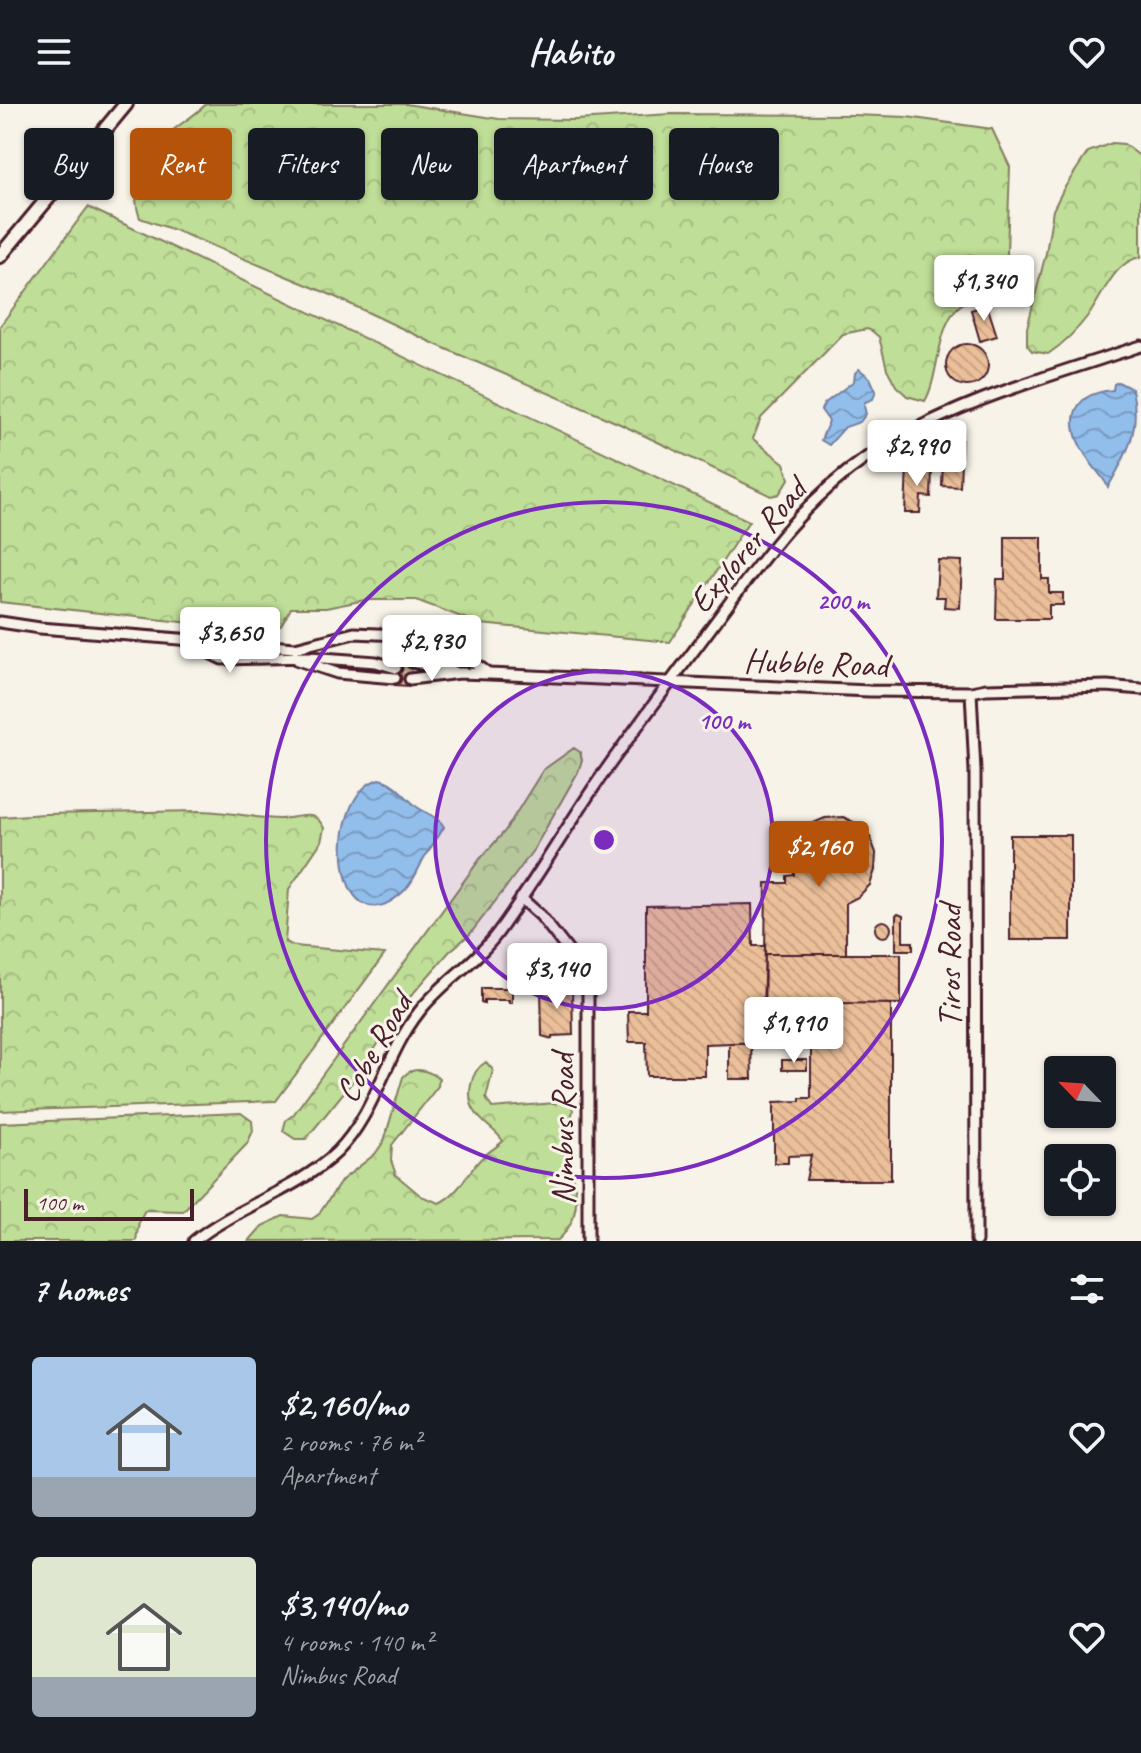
<!DOCTYPE html>
<html lang="en">
<head>
<meta charset="utf-8">
<style>
	body { margin:0; font-family:Caveat,sans-serif; background:#20242c; color:#f1f3f6; height:100vh; display:flex; flex-direction:column; font-size:30px; white-space:nowrap }
	* { box-sizing:border-box; margin:0 }
	p { font-size:26px; color:#9ea1a6 }
	.icon { flex:none; width:44px; height:44px; fill:none; stroke:currentColor; stroke-width:2; stroke-linecap:round; stroke-linejoin:round }
	.map { position:relative; height:1137px; overflow:hidden }
	.drawer { display:flex; flex-direction:column; background:#171b24; flex:1 }
	.drawer>* { flex:none }
	.guide { position:absolute; left:24px; top:24px; width:1094px; height:72px; display:flex; gap:16px }
	.needle { width:52px; rotate:295deg }
	.tools { position:absolute; left:1044px; top:952px; display:grid; gap:16px }
	.tools a { display:grid; place-items:center; width:72px; height:72px; border-radius:8px; background:#171b24; box-shadow:0 2px 6px #0004; font-size:40px }
	.scale { position:absolute; left:24px; bottom:20px; width:170px; box-sizing:border-box; padding-left:8px; border:4px solid #4a1f2b; border-top:0; font-size:22px; line-height:28px; white-space:nowrap; color:#4a1f2b; -webkit-text-stroke:6px #f7f3e8; paint-order:stroke }
	.price { position:absolute; translate:-50% -68px; padding:0 18px; border-radius:8px; background:#fff; color:#222; font-size:26px; line-height:52px; filter:drop-shadow(0 2px 4px #0008) }
	.price::after { content:''; position:absolute; left:50%; top:48px; width:24px; height:18px; margin-left:-12px; background:inherit; clip-path:polygon(0 0,100% 0,50% 100%) }
	.price.active { background:#b45309; color:#fff }
	ul { padding:0; list-style:none }
	li { display:flex; align-items:center; gap:24px; height:200px; padding:0 32px }
	li span { display:grid; place-items:center; flex:none; width:224px; height:160px; border-radius:8px; color:#555 }
	li>.icon { margin-inline-start:auto }
	span .icon { width:96px; height:96px; fill:#fffc; stroke-width:1 }
	li b { font-size:34px }
	h2 { display:flex; justify-content:space-between; align-items:center; height:96px; padding:0 32px; font-size:34px }
	.tag { padding:0 28px; border-radius:8px; background:#171b24; box-shadow:0 2px 6px #0004; font-size:28px; line-height:72px }
	.tag.active { background:#b45309; color:#fff }
	header { display:flex; justify-content:space-between; align-items:center; height:104px; padding:0 32px; background:#171b24; font-size:36px; font-weight:700 }
	.map>svg:first-child { display:block }
</style>
</head>
<body>
<header><svg class="icon" aria-label="menu" viewBox="0 0 24 24"><path d="M4 6h16M4 12h16M4 18h16"/></svg>Habito<svg class="icon" aria-label="heart" viewBox="0 0 24 24"><path d="M12 20l-8-8c-3-5 5-10 8-4 3-6 11-1 8 4z"/></svg></header>
<div class="map">
<svg width="1141" height="1137" viewBox="0 0 1141 1137">
	<defs>
		<pattern id="forest-crowns" width="20" height="18" patternUnits="userSpaceOnUse" patternTransform="scale(2)"><rect width="20" height="18" fill="#bfde97"/><path d="M2 6a3 3 0 1 1 6 0M12 15a3 3 0 1 1 6 0" fill="none" stroke="#a6be82"/></pattern>
		<pattern id="water-waves" width="16" height="10" patternUnits="userSpaceOnUse" patternTransform="scale(2)"><rect width="16" height="10" fill="#92beec"/><path d="M0 5q4-4 8 0t8 0" fill="none" stroke="#799abf"/></pattern>
		<pattern id="building-back-hatch" width="6" height="6" patternUnits="userSpaceOnUse" patternTransform="scale(2)"><rect width="6" height="6" fill="#eabf99"/><path d="M-1 5l2 2M0 0l6 6M5-1l2 2" fill="none" stroke="#caa484"/></pattern>
	</defs>
	<rect width="100%" height="100%" fill="#f7f3e8"/>
	<filter id="ink" filterUnits="userSpaceOnUse"><feTurbulence type="fractalNoise" baseFrequency=".0125" numOctaves="2"/><feDisplacementMap in="SourceGraphic" scale="16" xChannelSelector="R" yChannelSelector="G"/><feConvolveMatrix kernelMatrix="1 2 1 2 8 2 1 2 1" color-interpolation-filters="sRGB"/></filter>
	<g filter="url(#ink)">
		<path fill="url(#forest-crowns)" stroke="#847e61" stroke-width="2" d="M206 0H406L499 15 576 16 671 10 853 11 907 13 992 25 1010 63 1006 176 999 192C988 194 976 193 967 197 935 212 941 270 925 297L907 292 896 282 887 265 879 233 872 227 867 225 843 230 761 314 753 335 784 359 789 375 779 390 771 392 620 320 437 241 329 190 177 127 140 114C128 83 146 50 171 28 182 18 196 11 206 0Z
			M1112 39 1124 40 1141 53V153C1115 157 1104 189 1090 209 1078 225 1065 239 1048 250L1032 247 1027 241V224L1046 149 1053 106 1063 86 1088 48Z
			M88 103 749 417 670 538 480 520 416 496H365L326 504H291L281 522 264 527 0 498V222Z
			M574 644 580 648 582 656 578 668 534 745 504 786 470 830 449 848 403 901 358 971 306 1035H295L283 1027 286 1016 293 1011 480 755 505 727 543 666Z
			M198 707C226 707 252 714 280 715 290 715 302 710 311 712 318 713 321 719 324 724L321 738 289 785 285 838 294 842 385 850 276 997 0 1007V713L45 710Z
			M486 958 493 966 486 994 492 1004 555 999 566 996 573 1005C571 1020 565 1039 565 1055 566 1064 572 1070 574 1079 580 1100 573 1123 558 1136L249 1137 262 1122 283 1112 312 1115 319 1110 342 1076 375 1050 384 1037 403 973C413 962 427 966 439 974L438 982 392 1041 391 1056 396 1071 421 1092 439 1099C458 1090 465 1073 478 1058 485 1049 495 1045 503 1037 496 1026 483 1020 476 1009 465 994 470 967 486 958Z
			M241 1009 252 1017 253 1027 247 1040 183 1107 145 1106 139 1117 136 1137H0V1019Z"/>
		<path fill="url(#water-waves)" stroke="#757e9f" stroke-width="2" d="M859 265 870 274 876 287 873 295 865 298 864 302 866 310 860 318 845 323 829 341 821 336 829 317 821 306 824 300 854 277 855 269Z
			M1118 278 1132 285C1141 324 1128 349 1108 383 1103 372 1095 366 1089 356 1066 324 1066 290 1113 286L1114 280Z
			M379 675C396 678 404 693 417 703 427 710 438 712 444 723 439 732 433 740 427 749 419 761 416 775 405 786 336 853 320 694 379 675Z"/>
		<path fill="url(#building-back-hatch)" stroke="#4a1f2b" stroke-width="2" d="M987 201 997 232 980 237 971 206Z
			M946 261a21 21 0 1 1 42 0a21 21 0 1 1-42 0Z
			M944 329H962L960 383 942 382Z
			M907 363 932 364 931 393 921 392 920 409H905Z
			M1005 433H1042V475H1049V489H1063V501H1049V515H996L997 475H1005Z
			M938 456 962 457 960 504 944 503 945 493H936Z
			M397 549 412 550 409 582 395 581Z
			M843 713 858 720 870 733 876 749 875 766 870 781 858 793 846 799V850H765L766 779H787V772L794 771 792 748 798 733 811 720 825 714Z
			M1010 731H1071V836H1010Z
			M752 800 753 842H765L762 938 705 940V972H647L646 938H629L628 907H646V802Z
			M898 810 903 812V838H913V846H896V812Z
			M875 825a8 8 0 1 1 16 0a8 8 0 1 1-16 0Z
			M765 850H901V900L785 898 782 919H764Z
			M548 880H552V883H572L573 931 552 932V935L542 932 541 883H548Z
			M481 884H512V899H509V896H484V900L481 899Z
			M785 898 891 900V1076H806L811 1051 788 1052V1059H774V998L800 997V994H811V935H784Z
			M729 939H751L752 975H729Z
			M782 956H807V966H782Z"/>
		<g fill="none" stroke-linecap="round" stroke-linejoin="round">
			<path stroke="#d4c9c2" stroke-width="9" stroke-dasharray="9 4.5" stroke-linecap="butt" d="M397 557 412 558
				M396 564 411 565"/>
			<g stroke="#4a1f2b" stroke-width="15">
				<path id="minor" d="M0 518 40 524 295 544 354 529 400 531 449 541 488 569
					M186 537 222 555 309 553 376 558 396 564
					M298 556 337 569 395 574
					M412 558 455 568
					M410 575 460 569 489 570 869 587 971 588 986 585 1107 582 1141 585
					M971 588 975 667 976 1137
					M521 794 541 812 586 870 588 881V1137
					M194 1137C238 1102 296 1087 337 1048 376 1009 385 951 419 908 442 878 476 859 499 827 533 780 563 729 596 680 634 625 676 571 716 517 761 457 803 397 866 354 946 300 1050 272 1141 242"/>
			</g>
			<g stroke="#4a1f2b" stroke-width="18">
				<path id="secondary" d="M0 152 126 0"/>
			</g>
			<use href="#minor" stroke="#f7f3e8" stroke-width="9"/>
			<use href="#secondary" stroke="#f7f3e8" stroke-width="12"/>
		</g>
	</g>
	<circle cx="604" cy="736" r="169" fill="#7b2cbf" fill-opacity=".12"/>
	<g fill="none" stroke="#7b2cbf" stroke-width="4">
		<circle cx="604" cy="736" r="169"/>
		<circle cx="604" cy="736" r="338"/>
	</g>
	<g text-anchor="middle" stroke-width="6" stroke-linejoin="round" paint-order="stroke">
		<g font-size="34" fill="#4a1f2b" stroke="#f7f3e8">
			<text transform="translate(747 441) rotate(-50)" y="12">Explorer Road</text>
			<text transform="translate(816 558) rotate(2)" y="12">Hubble Road</text>
			<text transform="translate(949 862) rotate(-90)" y="12">Tiros Road</text>
			<text transform="translate(373 943) rotate(-60)" y="12">Cobe Road</text>
			<text transform="translate(562 1025) rotate(-90)" y="12">Nimbus Road</text>
		</g>
	</g>
	<circle cx="604" cy="736" r="12" fill="#7b2cbf" stroke="#f7f3e8" stroke-width="4"/>
	<g font-size="24" text-anchor="middle" font-weight="bold" fill="#7b2cbf" stroke="#f7f3e8" stroke-width="6" stroke-linejoin="round" paint-order="stroke">
		<text x="843" y="505">200 m</text>
		<text x="724" y="625">100 m</text>
	</g>
</svg>
<div class="tools">
<a><svg class="needle" viewBox="-14 -14 28 28"><path d="M0-13l5 13h-10z" fill="#e53935"/><path d="M0 13l5-13h-10z" fill="#9ea1a6"/></svg></a>
<a><svg class="icon" aria-label="locate" viewBox="0 0 24 24"><circle cx="12" cy="12" r="6"/><path d="M12 2v4M12 18v4M2 12h4M18 12h4"/></svg></a>
</div>
<div class="scale">100 m</div>
<b class="price" style="left:984px;top:219px">$1,340</b>
<b class="price" style="left:917px;top:384px">$2,990</b>
<b class="price" style="left:230px;top:571px">$3,650</b>
<b class="price" style="left:432px;top:579px">$2,930</b>
<b class="price active" style="left:819px;top:785px">$2,160</b>
<b class="price" style="left:557px;top:907px">$3,140</b>
<b class="price" style="left:794px;top:961px">$1,910</b>
<div class="guide">
<a class="tag">Buy</a>
<a class="tag active">Rent</a>
<a class="tag">Filters</a>
<a class="tag">New</a>
<a class="tag">Apartment</a>
<a class="tag">House</a>
</div>
</div>
<section class="drawer">
<h2>7 homes<svg class="icon" aria-label="filters" viewBox="0 0 24 24"><path d="M4 7h16M4 17h16"/><circle cx="9" cy="7" r="2"/><circle cx="15" cy="17" r="2"/></svg></h2>
<ul>
<li><span style="background:linear-gradient(#a9c7e8 75%,#9aa5b1 0)"><svg class="icon" aria-label="home" viewBox="0 0 24 24"><path d="M3 11l9-7 9 7M6 9v11h12V9"/></svg></span><div><b>$2,160/mo</b><p>2 rooms · 76 m²</p><p>Apartment</p></div><svg class="icon" aria-label="heart" viewBox="0 0 24 24"><path d="M12 20l-8-8c-3-5 5-10 8-4 3-6 11-1 8 4z"/></svg></li>
<li><span style="background:linear-gradient(#dfe7d0 75%,#9aa5b1 0)"><svg class="icon" aria-label="home" viewBox="0 0 24 24"><path d="M3 11l9-7 9 7M6 9v11h12V9"/></svg></span><div><b>$3,140/mo</b><p>4 rooms · 140 m²</p><p>Nimbus Road</p></div><svg class="icon" aria-label="heart" viewBox="0 0 24 24"><path d="M12 20l-8-8c-3-5 5-10 8-4 3-6 11-1 8 4z"/></svg></li>
</ul>
</section>
</body>
</html>
